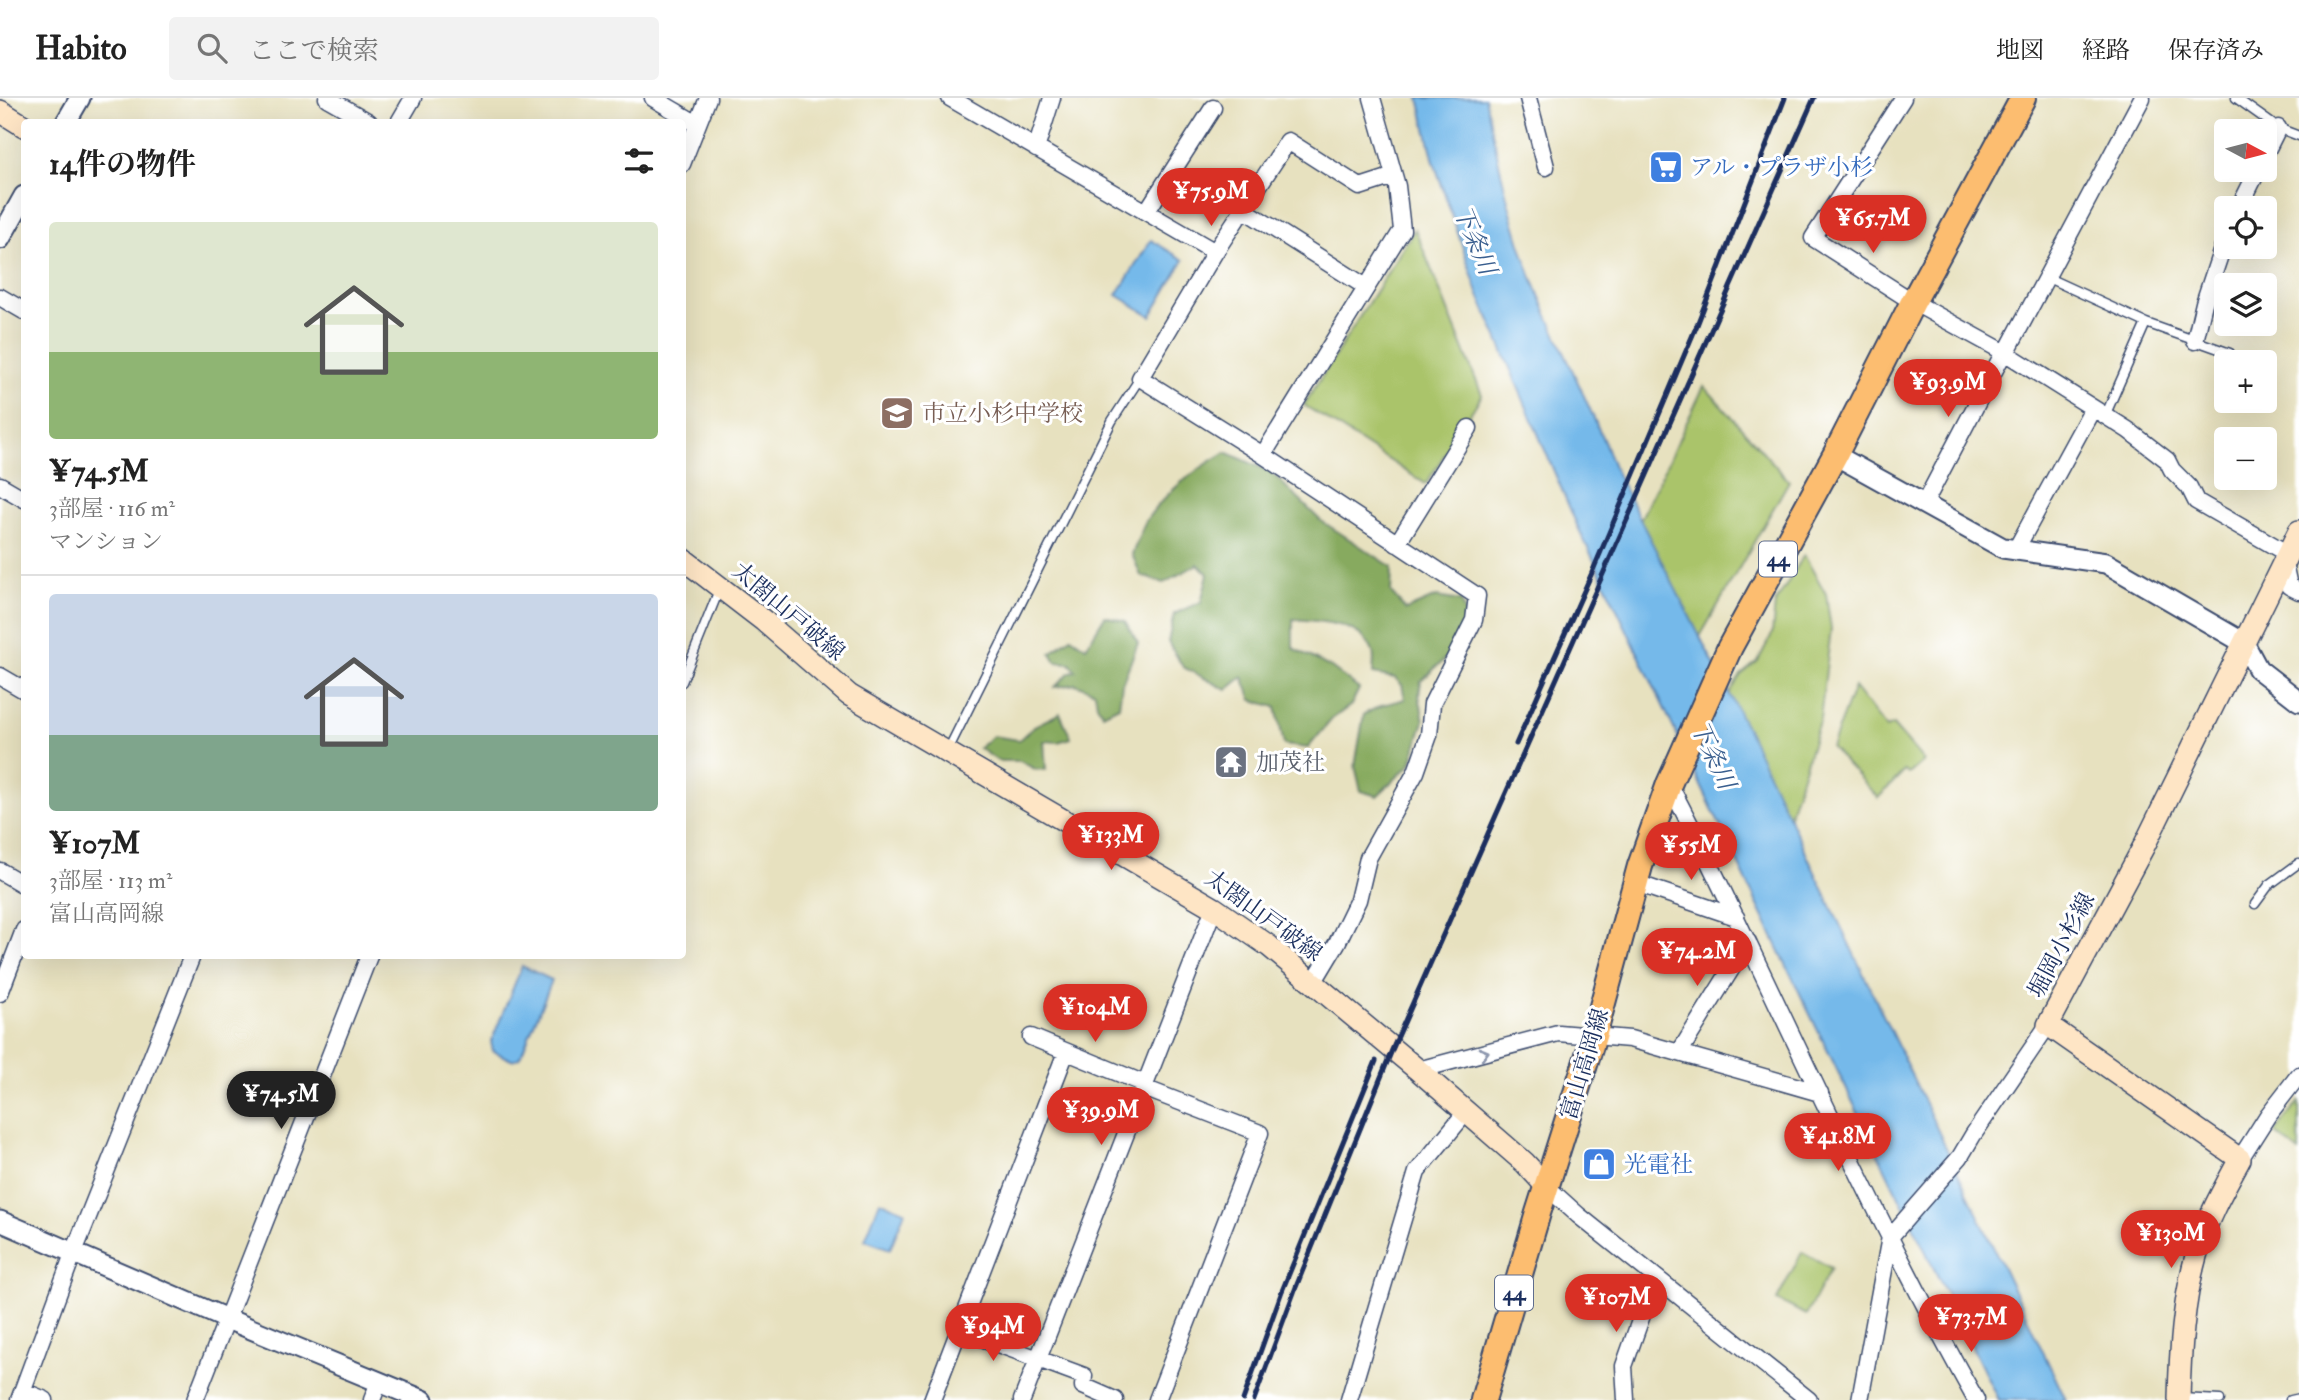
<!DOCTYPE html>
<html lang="ja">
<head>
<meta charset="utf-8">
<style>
	body { margin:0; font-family:"IM FELL Double Pica","Noto Serif JP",serif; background:#f2f2f2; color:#222; height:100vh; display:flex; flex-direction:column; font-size:26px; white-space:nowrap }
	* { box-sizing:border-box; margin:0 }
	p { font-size:23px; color:#767676 }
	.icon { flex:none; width:38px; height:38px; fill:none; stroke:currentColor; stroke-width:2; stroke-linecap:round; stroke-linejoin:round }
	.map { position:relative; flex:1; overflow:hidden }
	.panel { position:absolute; left:21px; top:21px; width:665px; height:840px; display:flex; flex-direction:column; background:#fff; border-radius:7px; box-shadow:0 7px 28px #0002 }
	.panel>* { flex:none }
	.needle { width:46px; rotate:97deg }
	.buttons { position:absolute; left:2214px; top:21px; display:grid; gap:14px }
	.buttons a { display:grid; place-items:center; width:63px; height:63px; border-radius:7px; background:#fff; box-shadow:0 7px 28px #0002; font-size:35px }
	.price { position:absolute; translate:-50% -60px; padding:0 16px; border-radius:24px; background:#d93025; color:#fff; font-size:23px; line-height:46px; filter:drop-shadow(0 2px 4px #0008) }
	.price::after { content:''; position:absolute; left:50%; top:42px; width:21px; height:16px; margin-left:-10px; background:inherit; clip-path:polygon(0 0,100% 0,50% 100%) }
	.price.on { background:#222; color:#fff }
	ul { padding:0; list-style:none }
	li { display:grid; align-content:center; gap:14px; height:371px; padding:0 28px }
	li+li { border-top:2px solid #e0e0e0 }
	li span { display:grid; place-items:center; height:217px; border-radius:7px; color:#555 }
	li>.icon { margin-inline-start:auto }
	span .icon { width:126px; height:126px; fill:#fffc; stroke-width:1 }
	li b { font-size:30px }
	h2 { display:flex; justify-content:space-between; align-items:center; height:84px; padding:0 28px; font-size:30px }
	header { display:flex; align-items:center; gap:42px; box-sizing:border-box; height:98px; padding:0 35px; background:#fff; border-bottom:2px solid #e0e0e0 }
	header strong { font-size:33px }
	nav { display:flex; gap:38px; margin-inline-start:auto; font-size:24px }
	.search { width:490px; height:63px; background:#f2f2f2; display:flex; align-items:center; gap:18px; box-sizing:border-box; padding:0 24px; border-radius:7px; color:#767676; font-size:26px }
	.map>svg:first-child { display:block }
</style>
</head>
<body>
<header>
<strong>Habito</strong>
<div class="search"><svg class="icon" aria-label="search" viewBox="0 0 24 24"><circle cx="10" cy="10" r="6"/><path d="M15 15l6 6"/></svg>ここで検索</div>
<nav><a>地図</a><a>経路</a><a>保存済み</a></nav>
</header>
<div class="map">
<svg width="2299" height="1302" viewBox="0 0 2299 1302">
	<rect width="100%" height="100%" fill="#fff"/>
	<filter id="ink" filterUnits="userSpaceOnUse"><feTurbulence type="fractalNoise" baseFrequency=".0143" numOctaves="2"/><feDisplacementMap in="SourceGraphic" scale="14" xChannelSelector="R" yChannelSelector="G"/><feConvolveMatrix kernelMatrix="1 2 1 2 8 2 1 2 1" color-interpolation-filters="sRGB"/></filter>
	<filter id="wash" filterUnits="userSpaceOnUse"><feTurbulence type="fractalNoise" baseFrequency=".00686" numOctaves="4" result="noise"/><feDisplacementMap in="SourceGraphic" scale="28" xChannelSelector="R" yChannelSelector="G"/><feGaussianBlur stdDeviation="1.57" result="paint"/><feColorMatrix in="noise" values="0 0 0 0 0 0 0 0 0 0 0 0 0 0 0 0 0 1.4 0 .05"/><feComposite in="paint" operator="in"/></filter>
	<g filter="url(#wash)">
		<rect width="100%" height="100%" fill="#e7e1bf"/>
		<path fill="#aac46a" stroke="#627a64" stroke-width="2" d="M1415 131 1482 297 1426 386 1304 307Z
			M1704 288 1789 383 1690 556 1634 435Z
			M1804 457 1826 496 1831 531 1820 621 1788 721 1728 598 1741 577 1758 563 1772 536 1775 506Z
			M1854 589 1886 630 1893 627 1924 663 1909 676 1904 673 1878 700 1831 649Z
			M2299 1003V1054L2275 1035Z
			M1802 1154 1831 1170 1806 1217 1777 1202Z"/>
		<path fill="#87aa5e" stroke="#516c5e" stroke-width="2" d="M1226 354 1271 374 1320 422 1392 469 1391 495 1406 512 1436 499 1461 503 1467 523 1447 559 1421 583 1419 597 1424 623 1411 666 1377 698 1361 693 1355 668 1364 616 1383 607 1405 601 1402 587 1395 580 1373 576C1373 570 1375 560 1373 554 1361 523 1320 524 1293 521V550L1330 569 1359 591 1351 607 1332 621 1308 650 1284 647 1276 609 1252 602 1243 579 1227 592 1183 569 1168 544 1174 516 1201 504 1208 476 1198 466 1164 485 1141 478 1132 456C1137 445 1141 431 1147 421 1168 392 1195 372 1226 354Z
			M1105 518 1125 523 1138 545 1122 586 1119 608 1103 616 1097 607 1095 594 1076 586 1055 589 1070 574 1076 573 1070 565 1056 564 1051 555 1071 539 1086 549Z
			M1060 615 1071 640 1058 644 1044 643 1046 672 1035 671 1020 663H998L979 650 993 638 1019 642 1034 628Z"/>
		<path fill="#74b9ea" stroke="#4874a4" stroke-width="2" d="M1419 0H1485C1498 60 1509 119 1531 177 1557 244 1591 307 1616 374L1747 631 2066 1302H1998L1803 902 1576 425 1478 195 1434 64Z
			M1151 142 1184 162 1151 218 1117 197Z
			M522 868 552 882 520 960 511 962 493 953 491 944Z
			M880 1103 905 1113 890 1151 865 1142Z"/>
	</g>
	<g filter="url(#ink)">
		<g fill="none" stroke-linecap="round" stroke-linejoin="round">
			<g stroke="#3a4a6d" stroke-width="11">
				<path id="service" d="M2236 0 2278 30 2299 38
					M2046 179 2146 225 2230 255
					M2105 318 2146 225
					M682 584 719 492
					M948 652 1112 323 1140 280
					M2255 806 2269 787 2299 765
					M2181 1300 2220 1302
					M2290 1302 2299 1300"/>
			</g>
			<g stroke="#3a4a6d" stroke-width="19">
				<path id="minor" d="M327 0 369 24
					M653 0 697 26
					M950 0 1215 154 1140 280 1263 357
					M1528 0 1546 69
					M1903 0 1813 140 1913 204 2004 254 2128 332 2167 362 2172 372 2189 389 2196 403 2281 452 2289 488 2299 493
					M399 24 413 0
					M1036 51 1052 0
					M2264 58 2278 30
					M682 66 708 0
					M2239 110 2258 72
					M1243 111 1366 189
					M1147 113 1213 10
					M1215 154 1288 43 1360 89 1394 78
					M0 199 24 213
					M2195 243 2204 205 2226 139
					M2006 255 2142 0
					M0 387 24 401
					M1924 406 2004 254
					M1397 446 1469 330
					M2015 453 2093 310
					M0 578 24 592
					M1669 686C1704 751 1735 818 1767 885 1834 1026 1900 1167 1976 1302
					M0 773 24 787
					M1636 785 1736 819
					M1313 885 1337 845 1358 802 1368 760 1416 674 1429 637 1432 606 1474 522 1477 498 1263 357 1402 132 1397 88 1372 0
					M0 895 24 832
					M1031 939 1145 986
					M1679 955 1748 844
					M1418 972 1558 935 1630 941 1820 995
					M1144 990 1260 1035 1157 1302
					M2240 1061 2268 1017 2299 977
					M1546 1088 1578 1117 1809 1302
					M960 1232 1084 1278 1083 1288 1115 1302
					M23 1293 45 1302
					M19 1302 70 1164 192 858
					M195 1302 369 858
					M372 1302 379 1284
					M932 1302 1066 954
					M1022 1302 1214 810
					M1349 1302 1417 1074 1466 1014
					M1626 1302 1624 1268 1648 1200 1659 1182
					M1860 1302 1890 1139 1960 1059 1973 1037 2048 927"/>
			</g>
			<g stroke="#3a4a6d" stroke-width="23">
				<path id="tertiary" d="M66 24 80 0
					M0 141 24 98
					M1835 357 2003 450 2106 465 2244 545 2258 571 2299 603
					M0 1123 227 1221 423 1302"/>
			</g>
			<g stroke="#3a4a6d" stroke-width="24">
				<path id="secondary" d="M0 13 24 28
					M682 460 764 523 849 597 1214 810 1269 848 1418 972 1525 1065 1546 1088
					M2179 1302C2180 1254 2183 1205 2196 1158 2205 1124 2223 1092 2240 1061L2048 927 2144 748 2299 433"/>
			</g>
			<g stroke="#3a4a6d" stroke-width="28">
				<path id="primary" d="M1483 1302 1538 1115 1594 938 1640 768 1669 686 1730 549 1835 357 1913 204 2023 0"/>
			</g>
			<use href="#service" stroke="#fff" stroke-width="8"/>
			<use href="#minor" stroke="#fff" stroke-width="16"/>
			<use href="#tertiary" stroke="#fff" stroke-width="19"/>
			<use href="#secondary" stroke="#fee5c5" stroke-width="21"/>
			<use href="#primary" stroke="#fcbd6f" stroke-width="24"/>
			<path stroke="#1b2f5e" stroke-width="5" d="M1516 646 1591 477 1697 227 1785 0
				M1243 1302 1282 1193 1376 963
				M1254 1302 1296 1189 1392 952 1814 0"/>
		</g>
		<defs><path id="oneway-chevron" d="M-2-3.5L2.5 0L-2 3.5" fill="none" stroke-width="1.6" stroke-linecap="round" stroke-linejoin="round" transform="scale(1.75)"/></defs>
		<use stroke="#8d97ae" href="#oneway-chevron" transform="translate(1484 955) rotate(-15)"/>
	</g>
	<defs>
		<g id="supermarket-square" transform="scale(1.75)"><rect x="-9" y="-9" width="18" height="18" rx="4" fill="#3f7fe0" stroke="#fff"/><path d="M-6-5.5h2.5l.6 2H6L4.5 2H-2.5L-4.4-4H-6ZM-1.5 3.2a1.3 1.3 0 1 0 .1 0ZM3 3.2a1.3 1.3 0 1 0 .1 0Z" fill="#fff"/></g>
		<g id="school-square" transform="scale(1.75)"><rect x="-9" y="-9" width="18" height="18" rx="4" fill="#8d6e63" stroke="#fff"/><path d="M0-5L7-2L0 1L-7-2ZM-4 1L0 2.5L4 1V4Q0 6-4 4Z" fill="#fff"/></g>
		<g id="temple-square" transform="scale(1.75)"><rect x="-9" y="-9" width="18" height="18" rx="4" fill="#6b7280" stroke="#fff"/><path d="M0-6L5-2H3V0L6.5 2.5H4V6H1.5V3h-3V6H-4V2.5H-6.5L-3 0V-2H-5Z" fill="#fff"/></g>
		<g id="shop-square" transform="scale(1.75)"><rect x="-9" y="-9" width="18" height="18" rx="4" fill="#3f7fe0" stroke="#fff"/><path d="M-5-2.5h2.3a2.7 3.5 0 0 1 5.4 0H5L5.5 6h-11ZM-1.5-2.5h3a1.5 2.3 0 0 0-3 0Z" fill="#fff"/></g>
	</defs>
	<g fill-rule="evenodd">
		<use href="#supermarket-square" x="1666" y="69"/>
		<use href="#school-square" x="897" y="315"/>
		<use href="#temple-square" x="1231" y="664"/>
		<use href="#shop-square" x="1599" y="1066"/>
	</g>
	<g text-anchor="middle" stroke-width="6" stroke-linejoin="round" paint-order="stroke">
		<g fill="#fff" stroke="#5f6d8e" stroke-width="2">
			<rect x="1759" y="443.5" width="38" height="35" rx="5"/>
			<rect x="1495" y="1177.5" width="38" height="35" rx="5"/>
		</g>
		<g font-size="21" font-weight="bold" fill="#1b2f5e">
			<text x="1778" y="468">44</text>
			<text x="1514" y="1202">44</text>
		</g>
		<g font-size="23" fill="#366cbe" stroke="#fff" text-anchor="start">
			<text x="1690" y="77">アル・プラザ小杉</text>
			<text x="1624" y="1074">光電社</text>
		</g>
		<g font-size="23" fill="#785e54" stroke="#fff" text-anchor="start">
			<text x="922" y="323">市立小杉中学校</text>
		</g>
		<g font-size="23" fill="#1b2f5e" stroke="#fff">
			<text transform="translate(789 513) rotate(40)" y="8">太閤山戸破線</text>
			<text transform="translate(1264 817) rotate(36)" y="8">太閤山戸破線</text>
			<text transform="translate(2061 847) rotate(-62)" y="8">堀岡小杉線</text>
			<text transform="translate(1584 966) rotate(-73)" y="8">富山高岡線</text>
		</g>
		<g font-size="23" fill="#5b616d" stroke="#fff" text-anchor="start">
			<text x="1256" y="672">加茂社</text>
		</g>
		<g font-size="24" font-style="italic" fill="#3a5f8f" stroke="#fff">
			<text transform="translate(1475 142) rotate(67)" y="8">下条川</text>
			<text transform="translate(1713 657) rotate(65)" y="8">下条川</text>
		</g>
	</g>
</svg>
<div class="buttons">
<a><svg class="needle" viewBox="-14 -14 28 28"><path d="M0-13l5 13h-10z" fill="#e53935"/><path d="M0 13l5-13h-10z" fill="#767676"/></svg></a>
<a><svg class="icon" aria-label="locate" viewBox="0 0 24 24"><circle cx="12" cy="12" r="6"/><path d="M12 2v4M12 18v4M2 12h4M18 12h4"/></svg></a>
<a><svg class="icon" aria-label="layers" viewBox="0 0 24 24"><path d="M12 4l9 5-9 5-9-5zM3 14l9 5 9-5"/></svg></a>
<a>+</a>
<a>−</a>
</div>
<b class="price" style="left:1211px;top:130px">¥75.9M</b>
<b class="price" style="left:1873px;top:157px">¥65.7M</b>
<b class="price" style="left:1948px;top:321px">¥93.9M</b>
<b class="price" style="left:1111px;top:774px">¥133M</b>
<b class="price" style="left:1691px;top:784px">¥55M</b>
<b class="price" style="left:1697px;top:890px">¥74.2M</b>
<b class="price" style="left:1095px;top:946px">¥104M</b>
<b class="price on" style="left:281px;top:1033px">¥74.5M</b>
<b class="price" style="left:1101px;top:1049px">¥39.9M</b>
<b class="price" style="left:1838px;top:1075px">¥41.8M</b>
<b class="price" style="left:2171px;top:1172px">¥130M</b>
<b class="price" style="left:1616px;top:1236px">¥107M</b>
<b class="price" style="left:1971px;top:1256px">¥73.7M</b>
<b class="price" style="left:993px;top:1265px">¥94M</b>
<section class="panel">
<h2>14件の物件<svg class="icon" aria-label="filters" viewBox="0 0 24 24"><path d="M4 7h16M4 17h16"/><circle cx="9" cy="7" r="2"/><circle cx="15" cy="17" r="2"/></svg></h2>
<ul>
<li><span style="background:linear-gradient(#dfe7d0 60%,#8fb573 0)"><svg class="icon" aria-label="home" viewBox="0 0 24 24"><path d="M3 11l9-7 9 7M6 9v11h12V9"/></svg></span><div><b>¥74.5M</b><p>3部屋 · 116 m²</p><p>マンション</p></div></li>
<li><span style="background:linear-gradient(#c9d6e8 65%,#7fa58c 0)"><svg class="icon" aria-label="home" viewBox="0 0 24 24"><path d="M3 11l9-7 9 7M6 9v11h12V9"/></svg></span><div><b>¥107M</b><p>3部屋 · 113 m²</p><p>富山高岡線</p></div></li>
</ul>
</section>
</div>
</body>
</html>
